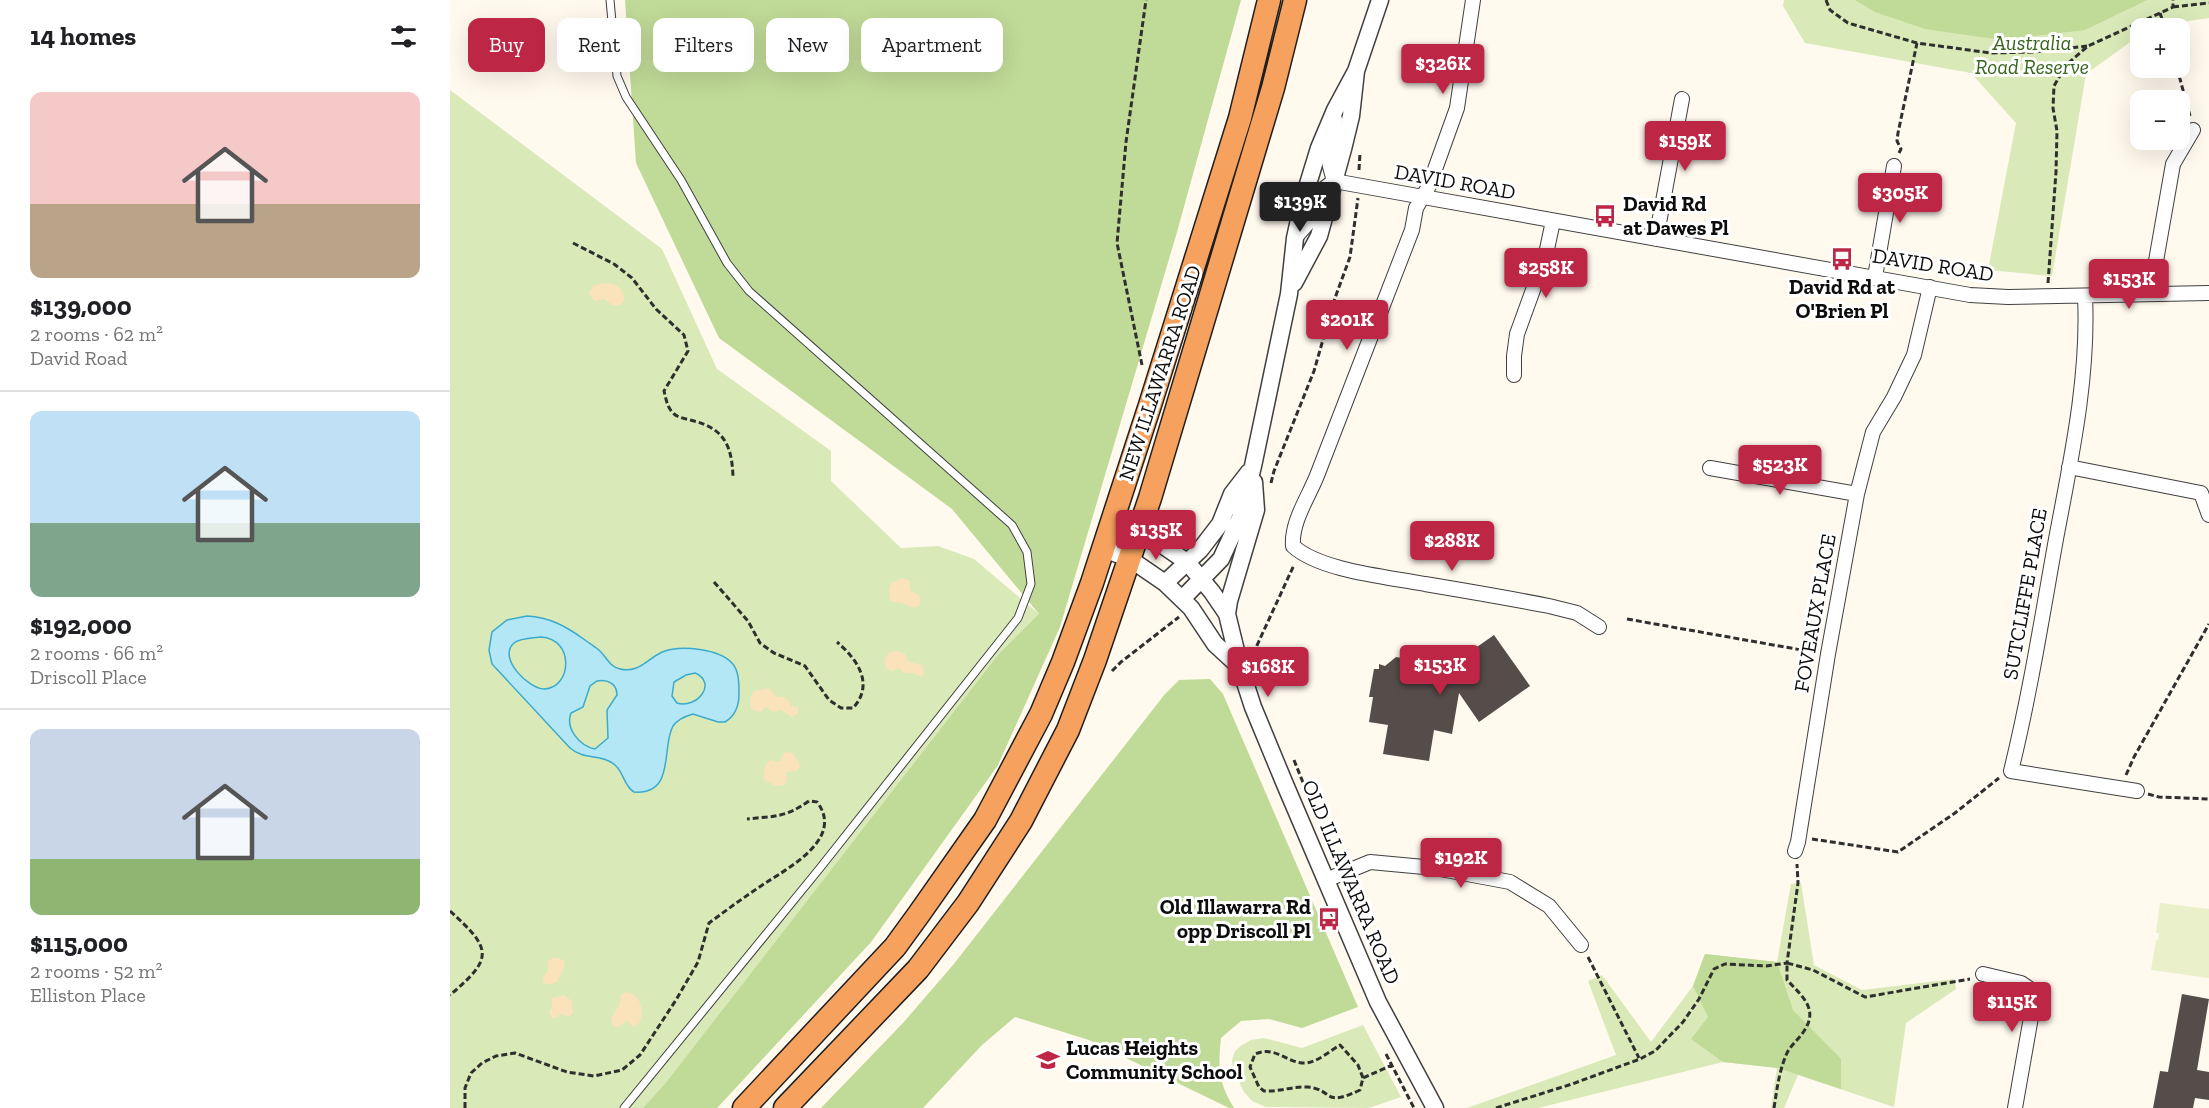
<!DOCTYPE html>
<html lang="en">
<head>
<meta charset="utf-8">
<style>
	body { margin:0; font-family:"Zilla Slab",serif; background:#f6f6f6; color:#202124; height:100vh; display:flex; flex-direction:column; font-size:22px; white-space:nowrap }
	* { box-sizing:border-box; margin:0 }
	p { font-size:20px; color:#757577 }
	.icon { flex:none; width:33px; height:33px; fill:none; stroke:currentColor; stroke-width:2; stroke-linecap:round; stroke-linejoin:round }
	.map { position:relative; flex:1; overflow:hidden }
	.sheet { display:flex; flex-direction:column; background:#fff; width:450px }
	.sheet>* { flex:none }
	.top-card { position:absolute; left:18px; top:18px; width:570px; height:54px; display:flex; gap:12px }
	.fabs { position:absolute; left:1680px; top:18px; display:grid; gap:12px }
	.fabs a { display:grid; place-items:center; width:60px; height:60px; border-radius:12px; background:#fff; box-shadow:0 6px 24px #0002; font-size:30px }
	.price { position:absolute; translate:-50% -51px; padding:0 14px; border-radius:6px; background:#bd2645; color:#fff; font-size:20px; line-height:39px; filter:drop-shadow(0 2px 3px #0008) }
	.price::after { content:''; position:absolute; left:50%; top:36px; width:18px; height:14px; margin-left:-9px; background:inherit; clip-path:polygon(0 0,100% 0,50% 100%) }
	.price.selected { background:#222; color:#fff }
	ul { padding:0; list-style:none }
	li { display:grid; align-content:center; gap:12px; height:318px; padding:0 30px }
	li+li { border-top:2px solid #e0e0e0 }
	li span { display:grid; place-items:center; height:186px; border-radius:12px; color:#555 }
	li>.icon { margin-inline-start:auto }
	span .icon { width:108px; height:108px; fill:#fffc; stroke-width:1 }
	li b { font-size:26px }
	h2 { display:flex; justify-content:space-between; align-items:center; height:72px; padding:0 30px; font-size:26px }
	.chip { padding:0 21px; border-radius:12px; background:#fff; box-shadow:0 6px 24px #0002; font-size:21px; line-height:54px }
	.chip.selected { background:#bd2645; color:#fff }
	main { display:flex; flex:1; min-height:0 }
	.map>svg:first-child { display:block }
</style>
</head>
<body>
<main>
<section class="sheet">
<h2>14 homes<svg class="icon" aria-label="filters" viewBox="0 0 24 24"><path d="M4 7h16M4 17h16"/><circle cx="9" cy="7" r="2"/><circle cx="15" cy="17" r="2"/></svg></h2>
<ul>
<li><span style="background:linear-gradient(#f6c9c9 60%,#b9a48a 0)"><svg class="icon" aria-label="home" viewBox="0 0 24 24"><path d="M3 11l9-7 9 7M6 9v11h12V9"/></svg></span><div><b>$139,000</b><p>2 rooms · 62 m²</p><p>David Road</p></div></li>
<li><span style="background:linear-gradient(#bfe0f5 60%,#7fa58c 0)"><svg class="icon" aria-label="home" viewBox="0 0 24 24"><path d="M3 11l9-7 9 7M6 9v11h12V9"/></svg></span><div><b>$192,000</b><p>2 rooms · 66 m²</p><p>Driscoll Place</p></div></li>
<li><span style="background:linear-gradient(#c9d6e8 70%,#8fb573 0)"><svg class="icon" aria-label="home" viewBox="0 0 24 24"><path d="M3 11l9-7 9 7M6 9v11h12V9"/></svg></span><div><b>$115,000</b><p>2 rooms · 52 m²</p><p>Elliston Place</p></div></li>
</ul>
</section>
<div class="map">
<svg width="1759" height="1108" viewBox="0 0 1759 1108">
	<rect width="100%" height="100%" fill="#fff9ee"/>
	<path fill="#d9e9b8" d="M1334 0H1759V18L1690 28V35L1636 74 1602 276 1538 270 1566 123 1521 73 1355 43 1333 6Z
		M0 90 212 249 267 369 381 451V481L451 548 488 546 524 559 589 614 548 765 421 942 267 1108H0Z
		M1351 883 1364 965 1412 990 1504 979 1506 989 1456 1023 1444 1107 1348 1075 1334 1108H1321L1327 1068 1273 1062 1088 1108H1017L1166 1055 1138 981 1152 975 1201 1042 1243 986 1255 954 1327 962 1341 884Z
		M913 1025 951 1097 919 1108 816 1107 802 1101 794 1092 783 1069 782 1060 785 1051 792 1045 801 1040 814 1038 852 1048Z"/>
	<path fill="#c0da97" d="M175 0H791L727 232 610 627 548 765 421 942 267 1108H193L215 1084 548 655 589 614 502 509 269 338 186 163Z
		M1405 0H1697L1635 30 1551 40 1475 29 1425 12Z
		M760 679 773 694 908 1007 852 1028 819 1019 791 1021 771 1038C768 1068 768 1082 784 1108H779L639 1040 565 1017 532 1045 473 1108H371L453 1023 503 965 715 694 729 680Z
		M1255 954 1327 962 1343 1010 1391 1059V1089L1328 1068 1273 1062 1241 1039 1258 1017 1243 986Z"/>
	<path fill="#fae2bb" d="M155 283 164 284 171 289 175 299 171 305 164 306 154 299 145 301 140 296 139 292 144 285Z
		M453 578 460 581V590L470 596 471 602 467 607C459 609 458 604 451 603 446 601 445 604 440 600L439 590 441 583Z
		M448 651 455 654 459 662 472 665 474 673 472 677 462 673H454L449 668 442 671 437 669 434 662C436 654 440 651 448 651Z
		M319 688 326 697H336L341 706 348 707V714L341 717 331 710 323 712 316 707 310 712 301 709 300 699 304 691Z
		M335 752 342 753 349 762 350 767 346 771 336 772 337 779 335 785 325 786 313 779 315 766 320 760 329 762Z
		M104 957 114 960 115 965 107 982 98 985 93 982V976L98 971 97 962Z
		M176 992C191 995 194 1009 190 1022L184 1027 176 1020 170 1026 166 1027 162 1024 161 1018 169 1006 171 995Z
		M114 995 122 1001 123 1013 119 1017 110 1014 106 1018H102L99 1013 102 1007V998Z"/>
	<path fill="#e9f0ca" d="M1710 903 1759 909V978L1701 970 1706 940H1708L1709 933H1706Z"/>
	<path fill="#b3e7f6" stroke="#3aaacd" stroke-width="1.5" fill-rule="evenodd" d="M77 616C100 617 117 627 135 640 140 644 146 647 150 651 157 658 160 667 170 669 190 674 199 656 215 651 232 645 269 649 282 663 289 670 289 684 289 694 289 705 285 716 275 722H268L243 714C236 716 227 720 223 726 211 747 226 795 184 792 174 786 174 773 165 765 151 753 135 761 120 748L42 664 39 650 42 632 57 620ZM91 637C125 639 122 688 94 689 79 689 47 658 64 643 70 638 83 638 91 637ZM245 673C268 683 247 709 227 703L222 696 224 682 236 675ZM147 681C158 679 167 684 167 695L157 710 158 738 145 749C130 746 115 729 121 713L133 707 140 686Z"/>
	<path fill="#564d4a" d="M1044 635 1080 686 1029 722 1009 693 1002 734 984 730 979 761 933 754 938 725 919 722 923 697H919L924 669H929V664L935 666 946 657 1000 666Z
		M1732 994 1759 999 1747 1070 1759 1072V1100L1745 1098 1743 1108H1703L1710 1071 1718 1072Z"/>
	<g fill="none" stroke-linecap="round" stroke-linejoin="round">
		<g stroke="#404040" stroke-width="9">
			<path id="service" d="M160 0 167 76 176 97 231 180 277 263 299 291 562 525 577 552 581 584 568 618 370 868 174 1108"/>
		</g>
		<g stroke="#404040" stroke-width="16">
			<path id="minor" d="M1023 0 1007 108 979 186 966 208 962 230C930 311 900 392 868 473 860 495 841 521 843 546 870 571 939 577 975 584 1017 591 1058 598 1099 606L1127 613 1149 627
				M884 181C881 170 877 160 879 148 881 138 885 130 885 119
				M845 238 859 222 868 193 884 181 1520 295 1558 297 1759 293
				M1206 239 1232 99
				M1425 277 1444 166
				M1706 294V261L1723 164 1743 130
				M1635 296C1639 377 1621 459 1606 539 1592 617 1580 694 1561 771L1687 791
				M1064 375V356L1067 334 1096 254 1103 221
				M1619 467 1751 493 1759 515
				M1260 468 1407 494
				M1345 851 1348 842 1378 654 1407 494 1423 432 1444 397 1464 355 1480 287
				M876 880 920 862 985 868 1060 882 1099 906 1131 945
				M1533 974 1571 983 1583 991V1006L1565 1108"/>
		</g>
		<g stroke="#404040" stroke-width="19">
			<path id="tertiary" d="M844 283 869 236 893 149 901 116 906 71 930 0
				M662 524 712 545 737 562 762 592 777 614 790 667 803 707 834 782 928 1002 985 1108
				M654 549 680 559 715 583 741 608 765 644 790 667
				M715 583 750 550 770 524 782 494 799 472
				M732 599 771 559 790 518 803 466 839 294 845 238 854 197 869 148 885 110 906 71
				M777 614 779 601 806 510 804 482"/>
		</g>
		<g stroke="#1e1e1e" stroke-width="25">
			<path id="trunk" d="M294 1108 445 947 469 914 535 820 591 714 613 662 642 583 700 405 790 118 819 0
				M335 1108 468 969 518 903 571 821 618 730 645 660 700 498 823 88 845 0"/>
		</g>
		<path stroke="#2f2f2f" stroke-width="3" stroke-dasharray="6 3" stroke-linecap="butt" d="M1376 0 1380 10 1398 23 1467 43 1541 53 1584 52 1637 46
			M1723 7 1759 3
			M1710 13 1715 28
			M1727 68 1740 116
			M1449 153 1451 149 1447 141 1448 133 1467 43
			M909 170 910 153
			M123 243 164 264 182 278 206 309 234 335 238 351 214 391C216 399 217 407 223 413 228 418 237 419 244 421 275 429 282 447 283 477
			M1598 283 1606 172 1607 131 1603 108 1604 86 1616 65 1638 46 1723 7V0
			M692 365 667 243 676 142 696 0
			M821 483 824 471 864 371 885 298 900 257 908 198
			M264 582 298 621 310 643 324 653 355 666 379 700 391 708H403C425 684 407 659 387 642
			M1177 619 1363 652
			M803 654 844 565
			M662 671 671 662 729 617
			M844 760 856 790
			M1676 775 1684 757 1759 624
			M1698 794 1709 797 1759 799
			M1362 839 1448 852 1505 813 1549 778
			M0 911C42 949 44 958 0 995
			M1138 957 1189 1058
			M936 1054 964 1108
			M913 1078 908 1065 890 1045C881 1050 868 1062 856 1063 837 1064 826 1045 805 1054L800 1067 809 1087 814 1091C829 1092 843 1086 858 1087 885 1090 872 1108 910 1090L913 1078 942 1065
			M15 1108V1088L21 1073 32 1063 46 1056 65 1053 117 1072 144 1076 172 1070 190 1055 226 1000 248 962 259 923C278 909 297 895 317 882 342 866 394 837 367 802L359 801C335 818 324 816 297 819
			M1046 1108 1122 1084 1190 1059 1205 1051 1233 1022 1249 999 1264 969 1275 964 1316 966 1337 963 1348 883 1347 864
			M1324 1108C1327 1089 1329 1071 1337 1053 1341 1045 1349 1039 1354 1031 1369 1009 1352 996 1337 980V963L1363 970 1415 997 1520 979"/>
		<use href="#service" stroke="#fff" stroke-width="7"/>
		<use href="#minor" stroke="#fff" stroke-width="14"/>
		<use href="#tertiary" stroke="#fff" stroke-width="16"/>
		<use href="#trunk" stroke="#f6a25e" stroke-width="22"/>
	</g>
	<defs>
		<g id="bus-bare" transform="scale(1.8)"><path d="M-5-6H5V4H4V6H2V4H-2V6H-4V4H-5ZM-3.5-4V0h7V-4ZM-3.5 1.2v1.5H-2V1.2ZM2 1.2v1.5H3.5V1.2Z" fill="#bd2645" stroke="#fff" stroke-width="2.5" paint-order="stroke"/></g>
		<g id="school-bare" transform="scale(1.8)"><path d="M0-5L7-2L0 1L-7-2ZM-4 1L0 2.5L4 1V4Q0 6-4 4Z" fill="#bd2645" stroke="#fff" stroke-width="2.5" paint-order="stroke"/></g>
	</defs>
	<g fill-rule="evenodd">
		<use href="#bus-bare" x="1155" y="216"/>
		<use href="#bus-bare" x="1392" y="259"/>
		<use href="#bus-bare" x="879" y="919"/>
		<use href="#school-bare" x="598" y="1060"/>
	</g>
	<g text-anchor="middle" stroke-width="6" stroke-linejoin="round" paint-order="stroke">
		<g font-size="21" font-style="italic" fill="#38651e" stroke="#fff">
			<text x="1582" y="50">Australia<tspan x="1582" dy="24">Road Reserve</tspan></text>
		</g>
		<g font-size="21" fill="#0d0d0d" stroke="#fff">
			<text transform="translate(1005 182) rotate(10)" y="7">DAVID ROAD</text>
			<text transform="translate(1483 265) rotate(9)" y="7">DAVID ROAD</text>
			<text transform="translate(710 373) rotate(-72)" y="7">NEW ILLAWARRA ROAD</text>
			<text transform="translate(1575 594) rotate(-80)" y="7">SUTCLIFFE PLACE</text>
			<text transform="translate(1365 613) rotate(-80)" y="7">FOVEAUX PLACE</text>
			<text transform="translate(901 882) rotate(67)" y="7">OLD ILLAWARRA ROAD</text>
		</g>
		<g font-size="21" font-weight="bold" fill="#0d0d0d" stroke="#fff" text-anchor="start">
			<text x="1173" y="211">David Rd<tspan x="1173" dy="24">at Dawes Pl</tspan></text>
			<text x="1392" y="294" text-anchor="middle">David Rd at<tspan x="1392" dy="24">O'Brien Pl</tspan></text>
			<text x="861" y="914" text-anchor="end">Old Illawarra Rd<tspan x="861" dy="24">opp Driscoll Pl</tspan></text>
			<text x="616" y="1055">Lucas Heights<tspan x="616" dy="24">Community School</tspan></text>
		</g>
	</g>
</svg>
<div class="fabs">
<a>+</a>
<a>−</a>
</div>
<b class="price" style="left:993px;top:95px">$326K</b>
<b class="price" style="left:1235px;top:172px">$159K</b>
<b class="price" style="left:1450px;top:224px">$305K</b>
<b class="price selected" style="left:850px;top:233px">$139K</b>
<b class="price" style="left:1096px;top:299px">$258K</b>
<b class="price" style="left:1679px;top:310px">$153K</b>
<b class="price" style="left:897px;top:351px">$201K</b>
<b class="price" style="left:1330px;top:496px">$523K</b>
<b class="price" style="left:706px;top:561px">$135K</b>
<b class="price" style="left:1002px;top:572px">$288K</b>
<b class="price" style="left:990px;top:696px">$153K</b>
<b class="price" style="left:818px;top:698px">$168K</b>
<b class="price" style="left:1011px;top:889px">$192K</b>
<b class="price" style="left:1562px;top:1033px">$115K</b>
<div class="top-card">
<a class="chip selected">Buy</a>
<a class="chip">Rent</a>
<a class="chip">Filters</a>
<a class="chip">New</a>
<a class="chip">Apartment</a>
</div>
</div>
</main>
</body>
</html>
